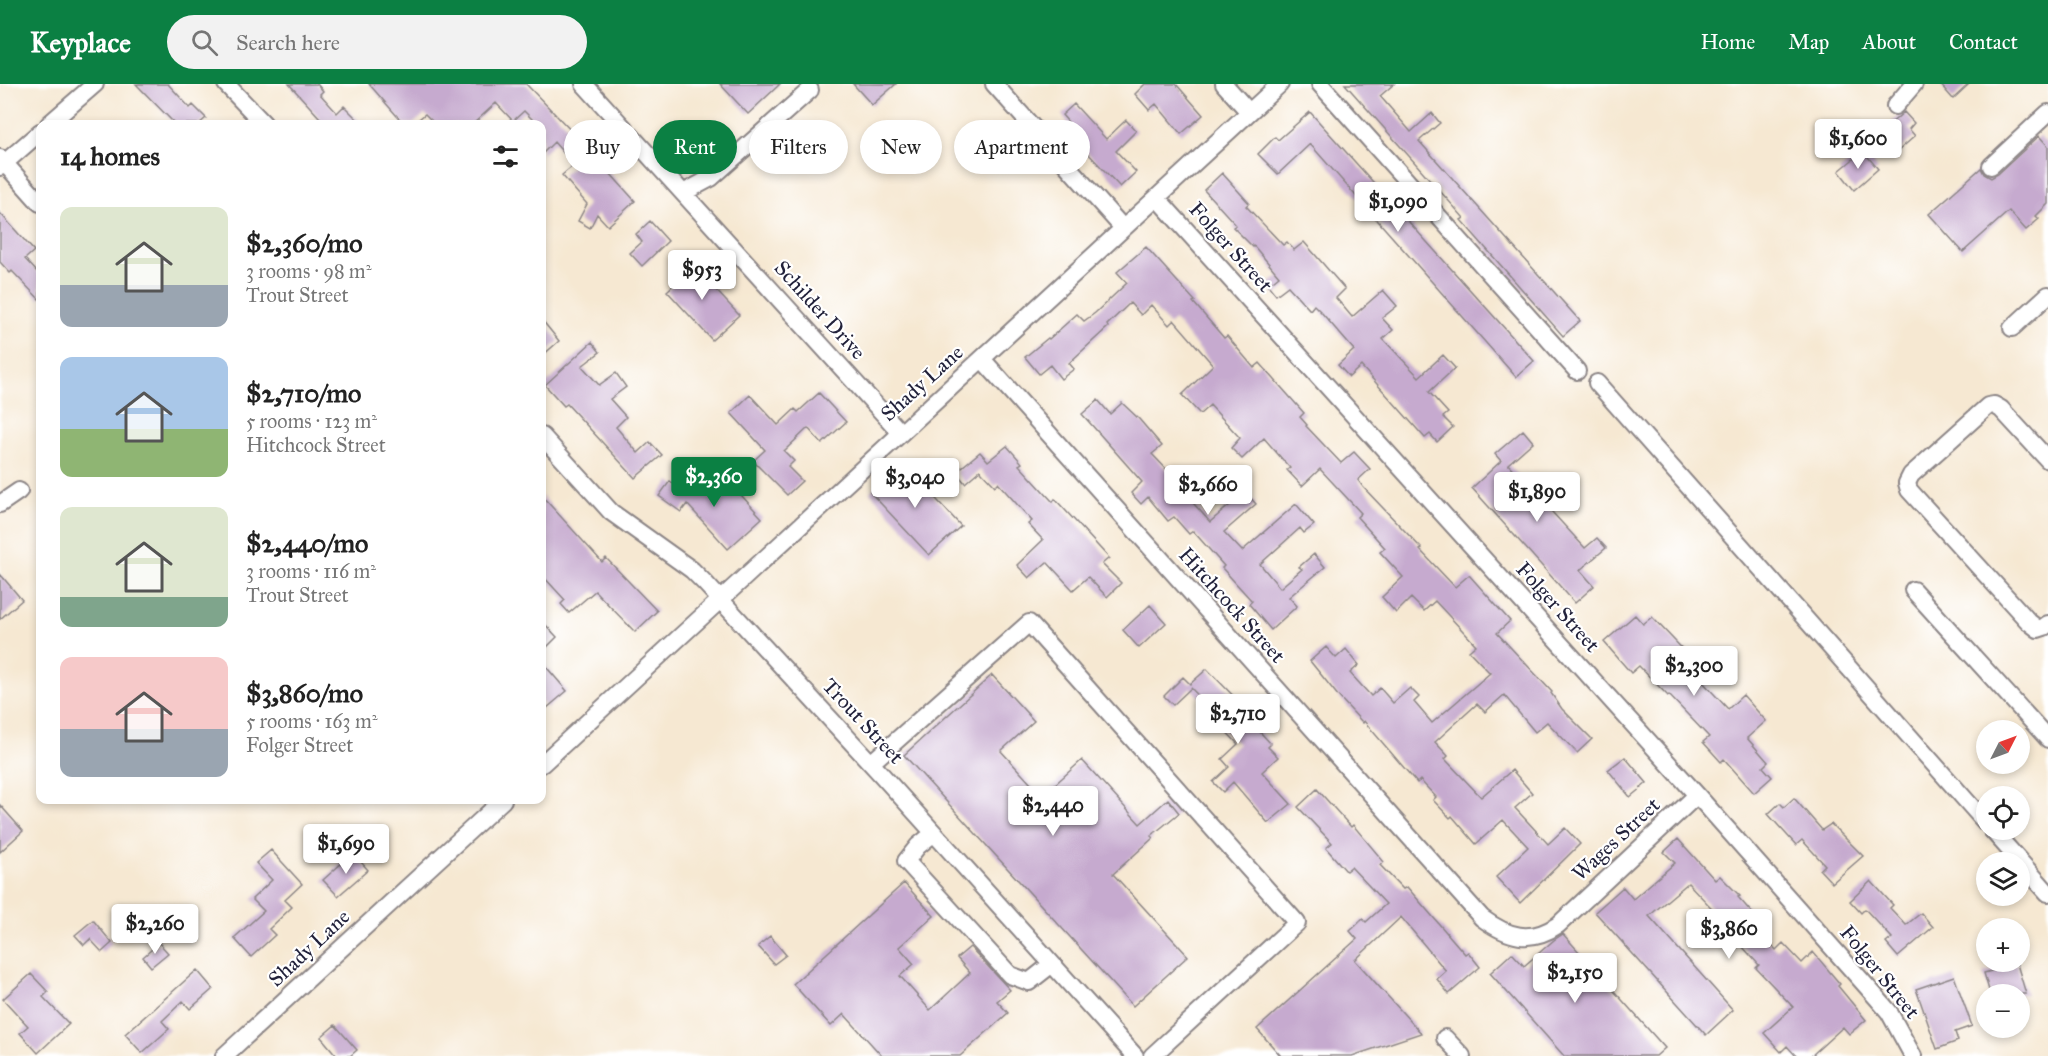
<!DOCTYPE html>
<html lang="en">
<head>
<meta charset="utf-8">
<style>
	body { margin:0; font-family:"IM FELL Great Primer",serif; background:#f2f2f2; color:#222; height:100vh; display:flex; flex-direction:column; font-size:22px; white-space:nowrap }
	* { box-sizing:border-box; margin:0 }
	p { font-size:20px; color:#767676 }
	.icon { flex:none; width:33px; height:33px; fill:none; stroke:currentColor; stroke-width:2; stroke-linecap:round; stroke-linejoin:round }
	.map { position:relative; flex:1; overflow:hidden }
	.details { position:absolute; left:36px; top:36px; width:510px; height:684px; display:flex; flex-direction:column; background:#fff; border-radius:12px; box-shadow:0 3px 9px #0003 }
	.details>* { flex:none }
	.banner { position:absolute; left:564px; top:36px; width:570px; height:54px; display:flex; gap:12px }
	.needle { width:39px; rotate:48deg }
	.buttons { position:absolute; left:1976px; top:636px; display:grid; gap:12px }
	.buttons a { display:grid; place-items:center; width:54px; height:54px; border-radius:50%; background:#fff; box-shadow:0 3px 9px #0003; font-size:30px }
	.price { position:absolute; translate:-50% -51px; padding:0 14px; border-radius:6px; background:#fff; color:#222; font-size:20px; line-height:39px; filter:drop-shadow(0 2px 3px #0008) }
	.price::after { content:''; position:absolute; left:50%; top:36px; width:18px; height:14px; margin-left:-9px; background:inherit; clip-path:polygon(0 0,100% 0,50% 100%) }
	.price.on { background:#0b8043; color:#fff }
	ul { padding:0; list-style:none }
	li { display:flex; align-items:center; gap:18px; height:150px; padding:0 24px }
	li span { display:grid; place-items:center; flex:none; width:168px; height:120px; border-radius:12px; color:#555 }
	li>.icon { margin-inline-start:auto }
	span .icon { width:72px; height:72px; fill:#fffc; stroke-width:1 }
	li b { font-size:26px }
	h2 { display:flex; justify-content:space-between; align-items:center; height:72px; padding:0 24px; font-size:26px }
	.pill { padding:0 21px; border-radius:27px; background:#fff; box-shadow:0 3px 9px #0003; font-size:21px; line-height:54px }
	.pill.on { background:#0b8043; color:#fff }
	header { display:flex; align-items:center; gap:36px; box-sizing:border-box; height:84px; padding:0 30px; background:#0b8043; color:#fff }
	header strong { font-size:28px }
	nav { display:flex; gap:33px; margin-inline-start:auto; font-size:21px }
	.search { width:420px; height:54px; background:#f2f2f2; display:flex; align-items:center; gap:15px; box-sizing:border-box; padding:0 21px; border-radius:33px; color:#767676; font-size:22px }
	.map>svg:first-child { display:block }
</style>
</head>
<body>
<header>
<strong>Keyplace</strong>
<div class="search"><svg class="icon" aria-label="search" viewBox="0 0 24 24"><circle cx="10" cy="10" r="6"/><path d="M15 15l6 6"/></svg>Search here</div>
<nav><a>Home</a><a>Map</a><a>About</a><a>Contact</a></nav>
</header>
<div class="map">
<svg width="2048" height="972" viewBox="0 0 2048 972">
	<rect width="100%" height="100%" fill="#fff"/>
	<filter id="ink" filterUnits="userSpaceOnUse"><feTurbulence type="fractalNoise" baseFrequency=".0167" numOctaves="2"/><feDisplacementMap in="SourceGraphic" scale="12" xChannelSelector="R" yChannelSelector="G"/><feConvolveMatrix kernelMatrix="1 2 1 2 8 2 1 2 1" color-interpolation-filters="sRGB"/></filter>
	<filter id="wash" filterUnits="userSpaceOnUse"><feTurbulence type="fractalNoise" baseFrequency=".008" numOctaves="4" result="noise"/><feDisplacementMap in="SourceGraphic" scale="24" xChannelSelector="R" yChannelSelector="G"/><feGaussianBlur stdDeviation="1.35" result="paint"/><feColorMatrix in="noise" values="0 0 0 0 0 0 0 0 0 0 0 0 0 0 0 0 0 1.4 0 .05"/><feComposite in="paint" operator="in"/></filter>
	<g filter="url(#wash)">
		<rect width="100%" height="100%" fill="#f6e8d2"/>
		<g id="blocks">
			<path fill="#c6aacf" d="M136 0H168L190 24 193 21 206 34 199 40H175Z
				M289 0H317L323 7 320 10 337 29 344 22 362 40H313L320 34Z
				M369 0H526L582 58 635 117 608 142 597 130 590 144 578 137 587 120 562 91 574 81 554 58 542 70V40H537L524 27 513 37 496 19 473 40H435L425 30 413 40H404Z
				M720 0H780L748 30Z
				M853 0H896L872 21Z
				M1145 0H1176L1203 31 1181 50 1156 20 1149 26 1135 10Z
				M1345 0H1394L1380 12 1411 48 1432 29 1440 39 1419 57 1580 237 1563 252 1461 136 1464 134Z
				M1940 0H1969L1953 15Z
				M1074 20 1106 55 1126 36 1136 47 1116 67 1136 88 1120 103 1083 64 1079 67 1060 45 1068 38 1062 31Z
				M1310 28 1534 277 1516 293 1310 60 1278 90 1258 70 1275 53 1278 56Z
				M1904 28 1914 39 1909 45 1915 52 1898 67 1881 48Z
				M2039 52 2048 62V120L2036 132 2039 135 2026 146 2009 127 1963 168 1929 130 1981 84 1984 90 1991 94 1998 90Z
				M1863 67 1878 85 1854 106 1839 87Z
				M1222 89 1249 119 1246 122 1283 161 1287 158 1294 166 1304 158 1345 205 1336 214 1352 233 1383 206 1397 222 1382 234 1393 246 1383 255 1419 293 1443 271 1455 284 1429 308 1448 329 1443 333 1453 343 1437 358 1430 350 1425 354 1361 282 1349 293 1338 281 1354 266 1321 228 1314 221 1310 226 1288 202 1276 211 1268 201 1279 192 1254 162 1253 163 1233 143 1236 141 1204 106Z
				M0 129 34 167 25 175 40 191V216L12 187 10 189 0 178Z
				M650 137 668 157 642 182 630 169 642 158 636 150Z
				M1146 163 1195 217 1193 218 1224 254 1227 252 1254 284 1260 279 1281 303 1304 329 1300 333 1307 341 1306 342 1341 379 1354 368 1370 385 1358 396 1363 403 1422 465 1420 466 1455 503 1469 491 1510 537 1497 549 1552 608 1551 609 1562 625 1592 655 1577 669 1547 638 1535 648 1504 611 1485 628 1477 620 1435 658 1448 672 1445 675 1481 713 1512 686 1532 709 1515 724 1548 760 1565 744 1580 760 1520 819 1496 793 1528 763 1503 736 1476 760 1452 732 1450 734 1433 716 1436 713 1420 696 1417 699 1364 637 1363 639 1339 613 1310 577 1326 563 1336 574 1346 565 1359 581 1350 589 1371 612 1380 604 1393 619 1410 604 1419 613 1414 618 1432 639 1490 589 1469 567 1476 561 1435 517 1424 527 1411 514 1396 529 1382 513 1403 493 1380 468 1385 464 1357 433 1361 429 1320 385 1302 402 1287 386 1290 384 1264 354 1242 375 1231 364 1240 354 1210 321 1200 330 1182 311 1213 281 1174 236 1169 241 1151 221 1141 231 1130 219 1107 241 1108 243 1069 279 1074 285 1061 295 1050 281 1039 290 1025 273 1048 254 1049 255 1077 230 1084 237 1095 229 1127 199 1117 188Z
				M687 175 739 231 712 256 667 207 680 195 673 188Z
				M542 236 559 257 542 272Z
				M592 258 600 268 582 282 599 301 616 289 626 303 610 315 626 333 616 343 638 369 650 358 662 371 635 394 567 320 564 322 545 301Z
				M819 309 846 338 822 360 808 344 784 367 794 377 788 383 802 397 787 411 753 377 765 366 731 329 750 311 778 341 795 325 798 328Z
				M1098 316 1110 330 1122 319 1139 335 1162 362 1152 370 1171 390 1169 392 1210 438 1245 408 1256 420 1224 448 1242 467 1296 420 1314 441 1304 449 1300 444 1260 480 1280 504 1302 485 1299 483 1314 470 1325 483 1289 513 1297 522 1271 546 1249 520 1252 517 1222 484 1224 482 1193 447 1189 450 1174 433 1168 437 1148 413 1141 420 1131 409 1142 398 1082 330Z
				M1523 346 1533 358 1508 380 1585 464 1597 454 1606 464 1580 486 1594 502 1575 519 1472 404 1501 377 1495 370Z
				M1007 362 1022 379 1019 381 1053 418 1055 415 1109 474 1102 480 1121 499 1107 513 1088 493 1073 506 1047 478 1029 494 1017 481 1043 456 1028 440 1032 437 998 399 995 402 980 386 965 399 956 388 980 368 988 377Z
				M902 378 961 442 929 471 870 408Z
				M688 389 719 412 731 400 762 434 728 465 687 420 681 428 659 412 670 397 678 403Z
				M542 412 602 478 606 474 657 527 635 548 595 507 569 529 561 520 565 516 542 491Z
				M0 490 22 516 0 535Z
				M1150 521 1166 539 1139 564 1123 546Z
				M1635 531 1643 540 1652 533 1693 576 1687 581 1728 625 1743 611 1766 637 1747 654 1768 678 1763 683 1772 693 1754 709 1724 675 1721 678 1703 658 1709 653 1669 611 1668 612 1639 582 1631 589 1604 558Z
				M542 537 557 553 542 568Z
				M542 578 567 607 547 624 542 618Z
				M1207 585 1254 633 1250 637 1271 660 1268 663 1278 673 1262 688 1291 720 1268 739 1233 698 1223 708 1213 698 1229 683 1222 675 1238 660 1213 634 1216 630 1191 604 1173 621 1164 612 1183 593 1190 600Z
				M992 591 1034 637 1001 667 1042 712 1082 676 1140 740 1168 715 1179 729 1151 752 1153 754 1113 790 1188 872 1133 922 904 671Z
				M1625 673 1647 699 1630 713 1608 686Z
				M1317 705 1351 743 1353 741 1384 778 1380 781 1403 805 1407 803 1465 870 1468 868 1480 883 1449 910 1437 895 1446 887 1401 833 1355 876 1421 949 1352 972H1281L1257 945 1357 855 1350 847 1363 835 1366 838 1386 820 1351 783 1346 787 1326 764 1332 759 1298 723Z
				M1794 714 1822 746 1831 740 1863 772 1832 799 1820 786 1825 781 1802 756 1796 761 1768 730 1780 719 1784 723Z
				M0 721 23 747 0 768Z
				M1678 755 1715 796 1720 792 1740 812 1738 813 1760 838 1755 842 1776 866 1783 859 1802 879 1813 868 1840 900 1838 902 1866 936 1849 950 1843 943 1811 972H1796L1787 962 1781 968 1764 949 1793 923 1756 884 1759 881 1722 840 1725 838 1688 799 1649 832 1733 926 1706 951 1595 828 1623 803 1633 815 1675 779 1664 768Z
				M271 766 302 800 285 816 292 823 269 845 275 851 251 873 234 854 264 827 252 815 272 796 256 779Z
				M353 769 368 786 338 812 323 796Z
				M1871 797 1893 821 1890 824 1906 841 1921 829 1933 843 1898 873 1886 859 1892 854 1865 825 1861 829 1850 817Z
				M904 799 934 832 899 863 914 880 900 892 930 926 970 889 957 874 970 863 1010 906 997 917 1008 929 960 972H882L844 930 831 942 793 900Z
				M93 836 112 859 102 868 90 855 84 861 75 851Z
				M1563 850 1665 964 1656 972H1564L1490 889 1512 869 1524 882 1554 856Z
				M770 852 786 871 774 880 758 862Z
				M159 859 168 869 151 883 143 873Z
				M2017 880 2026 910H1990L1984 889Z
				M197 886 213 905 190 925 183 917 162 937 169 945 142 969 125 950Z
				M31 890 48 908 43 913 69 940 38 969 20 949 28 942 3 915Z
				M1954 892 1972 942 1955 948 1958 957 1937 965 1916 905Z
				M335 941 357 966 350 972H337L321 953Z"/>
		</g>
	</g>
	<g filter="url(#ink)">
		<use href="#blocks" fill-opacity="0" stroke="#8c8586" stroke-width="1.5"/>
		<g fill="none" stroke-linecap="round" stroke-linejoin="round">
			<g stroke="#8c8586" stroke-width="20">
				<path id="minor" d="M226 0 264 40
					M584 0 901 349
					M994 0 1123 144
					M1224 0 1249 28
					M1320 0 1577 287
					M1895 22 1914 0
					M49 40 95 0
					M0 74 40 119
					M1991 82 2048 29
					M0 83 40 48
					M683 109 711 94 810 6
					M1157 114 1697 711 1877 914 1889 928 1913 972
					M2012 244 2048 211
					M982 275 1482 834C1508 853 1530 860 1558 841L1697 711
					M1597 299 1986 739
					M542 352 611 428 692 486 705 499 879 688 1135 972
					M2048 376 2001 325 1994 321 1988 322 1911 391 1907 399 1909 406 2029 538 2038 545 2044 543 2048 540
					M0 420 19 407
					M1913 506 2048 655
					M871 679 1029 539 1297 839 1152 972
					M542 680 1280 0
					M1992 746 2048 809
					M934 749 918 762 906 777 1010 891 1029 898 1052 880
					M1445 954 1462 972
					M224 972 503 716"/>
			</g>
			<use href="#minor" stroke="#fff" stroke-width="16"/>
		</g>
	</g>
	<g text-anchor="middle" stroke-width="4.5" stroke-linejoin="round" paint-order="stroke">
		<g font-size="21" fill="#22223b" stroke="#fff">
			<text transform="translate(1231 163) rotate(48)" y="7">Folger Street</text>
			<text transform="translate(820 226) rotate(48)" y="7">Schilder Drive</text>
			<text transform="translate(922 299) rotate(-42)" y="7">Shady Lane</text>
			<text transform="translate(1232 521) rotate(48)" y="7">Hitchcock Street</text>
			<text transform="translate(1558 523) rotate(48)" y="7">Folger Street</text>
			<text transform="translate(863 637) rotate(47)" y="7">Trout Street</text>
			<text transform="translate(1616 755) rotate(-43)" y="7">Wages Street</text>
			<text transform="translate(309 864) rotate(-43)" y="7">Shady Lane</text>
			<text transform="translate(1880 888) rotate(51)" y="7">Folger Street</text>
		</g>
	</g>
</svg>
<div class="buttons">
<a><svg class="needle" viewBox="-14 -14 28 28"><path d="M0-13l5 13h-10z" fill="#e53935"/><path d="M0 13l5-13h-10z" fill="#767676"/></svg></a>
<a><svg class="icon" aria-label="locate" viewBox="0 0 24 24"><circle cx="12" cy="12" r="6"/><path d="M12 2v4M12 18v4M2 12h4M18 12h4"/></svg></a>
<a><svg class="icon" aria-label="layers" viewBox="0 0 24 24"><path d="M12 4l9 5-9 5-9-5zM3 14l9 5 9-5"/></svg></a>
<a>+</a>
<a>−</a>
</div>
<b class="price" style="left:1858px;top:86px">$1,600</b>
<b class="price" style="left:1398px;top:149px">$1,090</b>
<b class="price" style="left:702px;top:217px">$953</b>
<b class="price on" style="left:714px;top:424px">$2,360</b>
<b class="price" style="left:915px;top:425px">$3,040</b>
<b class="price" style="left:1208px;top:432px">$2,660</b>
<b class="price" style="left:1537px;top:439px">$1,890</b>
<b class="price" style="left:1694px;top:613px">$2,300</b>
<b class="price" style="left:1238px;top:661px">$2,710</b>
<b class="price" style="left:1053px;top:753px">$2,440</b>
<b class="price" style="left:346px;top:791px">$1,690</b>
<b class="price" style="left:155px;top:871px">$2,260</b>
<b class="price" style="left:1729px;top:876px">$3,860</b>
<b class="price" style="left:1575px;top:920px">$2,150</b>
<div class="banner">
<a class="pill">Buy</a>
<a class="pill on">Rent</a>
<a class="pill">Filters</a>
<a class="pill">New</a>
<a class="pill">Apartment</a>
</div>
<section class="details">
<h2>14 homes<svg class="icon" aria-label="filters" viewBox="0 0 24 24"><path d="M4 7h16M4 17h16"/><circle cx="9" cy="7" r="2"/><circle cx="15" cy="17" r="2"/></svg></h2>
<ul>
<li><span style="background:linear-gradient(#dfe7d0 65%,#9aa5b1 0)"><svg class="icon" aria-label="home" viewBox="0 0 24 24"><path d="M3 11l9-7 9 7M6 9v11h12V9"/></svg></span><div><b>$2,360/mo</b><p>3 rooms · 98 m²</p><p>Trout Street</p></div></li>
<li><span style="background:linear-gradient(#a9c7e8 60%,#8fb573 0)"><svg class="icon" aria-label="home" viewBox="0 0 24 24"><path d="M3 11l9-7 9 7M6 9v11h12V9"/></svg></span><div><b>$2,710/mo</b><p>5 rooms · 123 m²</p><p>Hitchcock Street</p></div></li>
<li><span style="background:linear-gradient(#dfe7d0 75%,#7fa58c 0)"><svg class="icon" aria-label="home" viewBox="0 0 24 24"><path d="M3 11l9-7 9 7M6 9v11h12V9"/></svg></span><div><b>$2,440/mo</b><p>3 rooms · 116 m²</p><p>Trout Street</p></div></li>
<li><span style="background:linear-gradient(#f6c9c9 60%,#9aa5b1 0)"><svg class="icon" aria-label="home" viewBox="0 0 24 24"><path d="M3 11l9-7 9 7M6 9v11h12V9"/></svg></span><div><b>$3,860/mo</b><p>5 rooms · 163 m²</p><p>Folger Street</p></div></li>
</ul>
</section>
</div>
</body>
</html>
